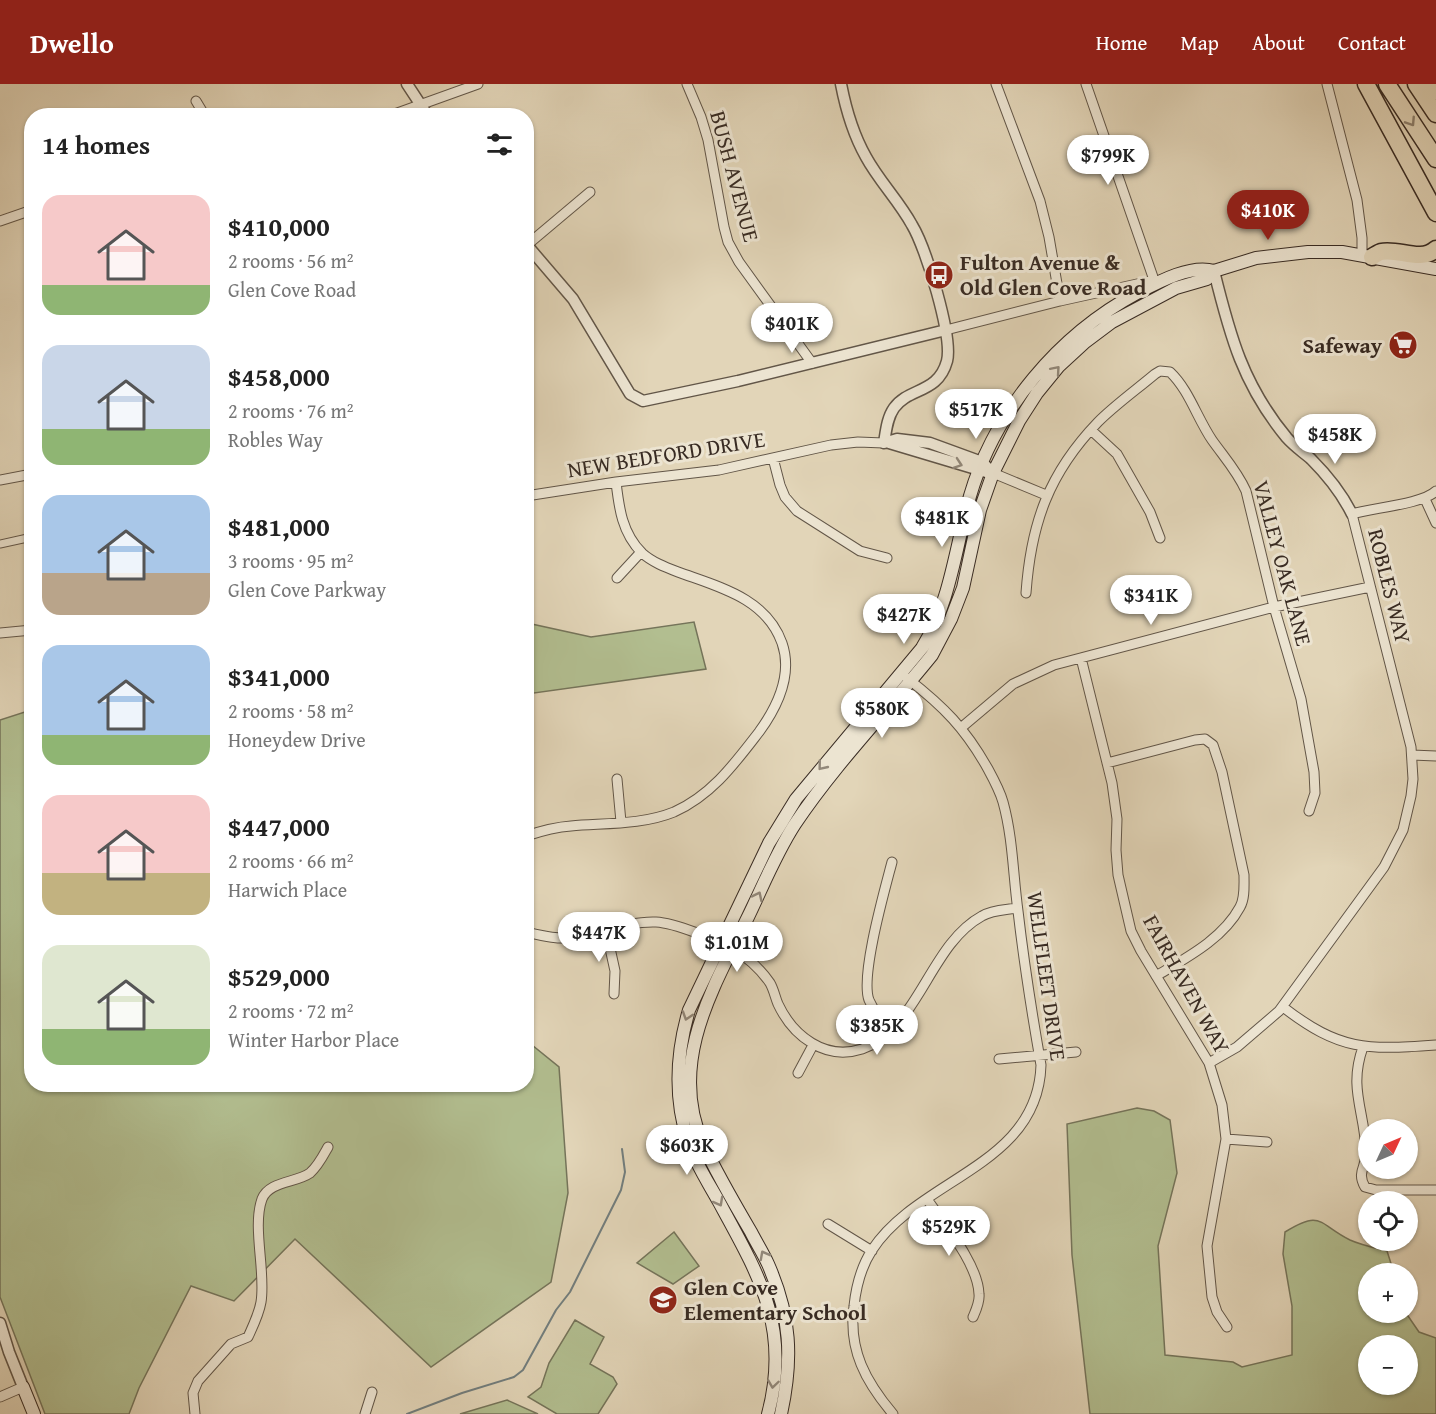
<!DOCTYPE html>
<html lang="en">
<head>
<meta charset="utf-8">
<style>
	body { margin:0; font-family:"Gentium Book Plus",serif; background:#f2f2f2; color:#222; height:100vh; display:flex; flex-direction:column; font-size:22px; white-space:nowrap }
	* { box-sizing:border-box; margin:0 }
	p { font-size:20px; color:#767676 }
	.icon { flex:none; width:33px; height:33px; fill:none; stroke:currentColor; stroke-width:2; stroke-linecap:round; stroke-linejoin:round }
	.map { position:relative; flex:1; overflow:hidden }
	.details { position:absolute; left:24px; top:24px; width:510px; height:984px; display:flex; flex-direction:column; background:#fff; border-radius:24px; box-shadow:0 2px 4px #0004 }
	.details>* { flex:none }
	.needle { width:39px; rotate:46deg }
	.fabs { position:absolute; left:1358px; top:1035px; display:grid; gap:12px }
	.fabs a { display:grid; place-items:center; width:60px; height:60px; border-radius:50%; background:#fff; box-shadow:0 2px 4px #0004; font-size:30px }
	.price { position:absolute; translate:-50% -51px; padding:0 14px; border-radius:21px; background:#fff; color:#222; font-size:20px; line-height:39px; filter:drop-shadow(0 2px 3px #0008) }
	.price::after { content:''; position:absolute; left:50%; top:36px; width:18px; height:14px; margin-left:-9px; background:inherit; clip-path:polygon(0 0,100% 0,50% 100%) }
	.price.on { background:#8f2418; color:#fff }
	ul { padding:0; list-style:none }
	li { display:flex; align-items:center; gap:18px; height:150px; padding:0 18px }
	li span { display:grid; place-items:center; flex:none; width:168px; height:120px; border-radius:18px; color:#555 }
	li>.icon { margin-inline-start:auto }
	span .icon { width:72px; height:72px; fill:#fffc; stroke-width:1 }
	li b { font-size:26px }
	h2 { display:flex; justify-content:space-between; align-items:center; height:72px; padding:0 18px; font-size:26px }
	header { display:flex; align-items:center; gap:36px; box-sizing:border-box; height:84px; padding:0 30px; background:#8f2418; color:#fff }
	header strong { font-size:28px }
	nav { display:flex; gap:33px; margin-inline-start:auto; font-size:21px }
	.map>svg:first-child { display:block }
</style>
</head>
<body>
<header>
<strong>Dwello</strong>
<nav><a>Home</a><a>Map</a><a>About</a><a>Contact</a></nav>
</header>
<div class="map">
<svg width="1436" height="1330" viewBox="0 0 1436 1330">
	<rect width="100%" height="100%" fill="#e2d5b8"/>
	<filter id="stains"><feTurbulence type="fractalNoise" baseFrequency=".00333" numOctaves="4"/><feColorMatrix values="0 0 0 0 .2 0 0 0 0 .09 0 0 0 0 .02 0 0 0 .5 -.17"/></filter>
	<radialGradient id="worn" r=".72"><stop offset=".6" stop-color="#630" stop-opacity="0"/><stop offset="1" stop-color="#630" stop-opacity=".3"/></radialGradient>
	<path fill="#b2be90" stroke="#75745a" stroke-width="1.5" fill-rule="evenodd" d="M694 538 706 585 527 610V539L591 553Z
		M31 626 32 1000H526L527 957 559 983 568 1109 551 1198 431 1283 295 1155 234 1217 191 1202 139 1304 129 1330H45L0 1213V636Z
		M1137 1024 1154 1027 1170 1036 1177 1089 1158 1162 1165 1271 1233 1278 1242 1283 1292 1271V1222L1283 1170 1285 1148C1322 1125 1318 1140 1350 1156 1361 1161 1375 1164 1387 1167L1394 1189 1368 1190V1228L1406 1229 1419 1248 1436 1254V1330H1090L1072 1171 1067 1040ZM1368 1262H1407V1300H1368Z
		M674 1148 699 1182 673 1200 637 1179Z
		M575 1236 604 1253 590 1280 613 1293 617 1300 598 1330H557L528 1313 541 1303 549 1279Z
		M507 1316 538 1330H460Z"/>
	<g fill="none" stroke-linecap="round" stroke-linejoin="round">
		<path stroke="#727e7e" stroke-width="2" d="M407 1330 462 1309 514 1293 523 1286 556 1226 570 1208 621 1106 625 1088 622 1065"/>
		<g stroke="#625648" stroke-width="9">
			<path id="pedestrian" d="M0 460 32 453"/>
		</g>
		<g stroke="#625648" stroke-width="11">
			<path id="minor" d="M687 0 701 33 708 56 724 143 728 158 739 178 812 279
				M996 0 1040 117 1049 153 1060 217
				M1086 0 1154 196
				M1327 0 1357 116 1362 154V171
				M196 17 205 32
				M389 32 478 0
				M0 137 32 126
				M527 161 590 108
				M946 246 1060 217 1155 196
				M1091 346 1117 370 1150 428 1160 454
				M773 374 780 401 785 413 797 427 860 467 887 474
				M993 389 1046 411
				M0 396 32 390
				M526 412 616 398 719 386 831 361 858 358 884 359
				M1425 415 1436 439
				M617 494 641 468
				M1026 509C1031 439 1049 389 1098 338 1115 321 1136 306 1155 290L1160 287 1170 288C1189 306 1197 334 1212 356 1224 373 1237 387 1246 407L1274 523 1301 615 1314 688 1315 709 1309 727
				M0 549 32 546
				M1081 574 1112 699 1117 735 1116 766 1118 791 1131 847 1141 867 1209 979 1222 1021 1226 1055 1207 1162 1212 1213 1217 1228 1227 1243
				M962 643 1013 600 1054 581 1274 523 1370 503
				M1412 671 1436 672
				M1107 679 1195 656 1205 655 1213 661 1222 688 1244 791C1244 802 1245 814 1240 823 1223 855 1186 874 1156 892
				M617 695 621 738
				M526 752C541 747 556 743 571 742 605 739 642 741 674 728 712 711 735 679 759 648 778 622 793 591 782 559 766 514 719 503 678 488 665 483 652 478 642 469 622 449 619 424 616 398
				M606 846 615 887 614 910
				M526 848C543 852 559 856 576 853 602 848 630 837 656 838 675 839 717 856 733 865 747 873 761 886 770 899 774 906 775 913 778 920 793 952 825 977 862 965 919 945 929 861 982 832 992 826 1005 826 1017 824
				M1283 923C1340 967 1366 966 1436 961
				M891 945C882 936 874 928 869 916 860 892 885 805 892 778
				M1363 963C1348 1005 1365 1027 1366 1068 1367 1083 1356 1087 1365 1103L1376 1106H1436
				M999 975 1076 968
				M1209 979 1237 963 1279 927 1384 783 1403 746 1411 712 1413 695 1411 663 1352 430C1372 424 1423 420 1436 407
				M798 989 813 961
				M1226 1055 1267 1058
				M927 1115C944 1140 978 1180 979 1210 980 1218 976 1226 973 1233
				M828 1140 872 1167
				M0 1313 23 1303
				M195 1330 193 1309 198 1297 231 1260 248 1253C253 1242 259 1230 261 1218 266 1188 252 1143 262 1115 269 1097 296 1099 310 1089 318 1082 323 1072 328 1063
				M365 1330 372 1308
				M893 1330C866 1298 848 1266 854 1222 856 1203 861 1183 872 1166 919 1094 1038 1082 1041 981 1032 930 1024 879 1018 827 1013 791 1013 754 1003 718 1000 707 994 696 988 685 965 644 944 623 907 594"/>
		</g>
		<g stroke="#625648" stroke-width="13">
			<path id="tertiary" d="M407 0 428 32
				M841 0C846 26 853 50 866 73 879 97 899 117 912 141 926 164 953 253 947 277 938 310 909 303 894 324 887 334 886 347 884 359
				M526 160 573 215 630 310 643 317 738 297 946 246
				M1214 187C1230 252 1243 301 1287 354 1294 362 1303 368 1311 375 1327 391 1342 410 1352 430
				M884 359 897 355 930 359 982 378 993 389
				M889 359 986 388
				M0 1239 9 1268 23 1303"/>
		</g>
		<g stroke="#382b23" stroke-width="14">
			<path id="secondary" d="M23 1303 34 1330
				M768 1330C791 1244 759 1191 719 1118 708 1098 695 1079 688 1057 674 1013 676 970 689 926L769 759 796 715 922 564C951 517 955 464 970 412 995 326 1059 251 1137 209 1158 198 1191 180 1214 187
				M781 1330C793 1275 791 1232 768 1180 763 1169 756 1158 751 1148 734 1119 717 1090 703 1060 667 979 713 904 748 833 763 802 776 769 795 740 835 680 887 627 932 571L951 535 963 504 980 426 993 389 1019 337 1037 309 1059 282 1084 259 1112 238 1176 204 1207 195 1214 187 1256 174 1308 168H1342L1436 185"/>
		</g>
		<g stroke="#382b23" stroke-width="19">
			<path id="motorway" d="M1366 0 1436 129
				M1387 0 1436 75
				M1416 0 1436 30
				M1430 0 1436 7
				M1372 173C1375 171 1378 169 1381 168 1399 164 1420 179 1436 165"/>
		</g>
		<use href="#pedestrian" stroke="#ece4d1" stroke-width="7"/>
		<use href="#minor" stroke="#ece4d1" stroke-width="9"/>
		<use href="#tertiary" stroke="#ece4d1" stroke-width="10"/>
		<use href="#secondary" stroke="#ece4d1" stroke-width="12"/>
		<use href="#motorway" stroke="#e2d5b8" stroke-width="16"/>
	</g>
	<defs><path id="oneway-chevron" d="M-2-3.5L2.5 0L-2 3.5" fill="none" stroke-width="1.6" stroke-linecap="round" stroke-linejoin="round" transform="scale(1.5)"/></defs>
	<use stroke="#8d806e" href="#oneway-chevron" transform="translate(1411 38) rotate(57)"/>
	<g stroke="#92887a">
		<use href="#oneway-chevron" transform="translate(1056 286) rotate(-49)"/>
		<use href="#oneway-chevron" transform="translate(958 380) rotate(19)"/>
		<use href="#oneway-chevron" transform="translate(822 682) rotate(129)"/>
		<use href="#oneway-chevron" transform="translate(758 812) rotate(-64)"/>
		<use href="#oneway-chevron" transform="translate(687 932) rotate(108)"/>
		<use href="#oneway-chevron" transform="translate(719 1118) rotate(61)"/>
		<use href="#oneway-chevron" transform="translate(764 1171) rotate(-118)"/>
		<use href="#oneway-chevron" transform="translate(773 1300) rotate(98)"/>
	</g>
	<defs>
		<g id="bus-disc" transform="scale(1.5)"><circle r="9.5" fill="#8f2418" stroke="#ece4d1"/><path d="M-5-6H5V4H4V6H2V4H-2V6H-4V4H-5ZM-3.5-4V0h7V-4ZM-3.5 1.2v1.5H-2V1.2ZM2 1.2v1.5H3.5V1.2Z" fill="#fff"/></g>
		<g id="supermarket-disc" transform="scale(1.5)"><circle r="9.5" fill="#8f2418" stroke="#ece4d1"/><path d="M-6-5.5h2.5l.6 2H6L4.5 2H-2.5L-4.4-4H-6ZM-1.5 3.2a1.3 1.3 0 1 0 .1 0ZM3 3.2a1.3 1.3 0 1 0 .1 0Z" fill="#fff"/></g>
		<g id="school-disc" transform="scale(1.5)"><circle r="9.5" fill="#8f2418" stroke="#ece4d1"/><path d="M0-5L7-2L0 1L-7-2ZM-4 1L0 2.5L4 1V4Q0 6-4 4Z" fill="#fff"/></g>
	</defs>
	<g fill-rule="evenodd">
		<use href="#bus-disc" x="939" y="191"/>
		<use href="#supermarket-disc" x="1403" y="261"/>
		<use href="#school-disc" x="663" y="1216"/>
	</g>
	<g text-anchor="middle" stroke-width="6" stroke-linejoin="round" paint-order="stroke">
		<g font-size="22" fill="#382b23" stroke="#ece4d1">
			<text transform="translate(735 92) rotate(75)" y="8">BUSH AVENUE</text>
			<text transform="translate(666 370) rotate(-9)" y="8">NEW BEDFORD DRIVE</text>
			<text transform="translate(1283 479) rotate(75)" y="8">VALLEY OAK LANE</text>
			<text transform="translate(1390 502) rotate(76)" y="8">ROBLES WAY</text>
			<text transform="translate(1047 892) rotate(82)" y="8">WELLFLEET DRIVE</text>
			<text transform="translate(1187 900) rotate(61)" y="8">FAIRHAVEN WAY</text>
		</g>
		<g font-size="22" font-weight="bold" fill="#382b23" stroke="#ece4d1" text-anchor="start">
			<text x="960" y="186">Fulton Avenue &amp;<tspan x="960" dy="25">Old Glen Cove Road</tspan></text>
			<text x="1382" y="269" text-anchor="end">Safeway</text>
			<text x="684" y="1211">Glen Cove<tspan x="684" dy="25">Elementary School</tspan></text>
		</g>
	</g>
	<rect width="100%" height="100%" filter="url(#stains)"/>
	<rect width="100%" height="100%" fill="url(#worn)"/>
</svg>
<div class="fabs">
<a><svg class="needle" viewBox="-14 -14 28 28"><path d="M0-13l5 13h-10z" fill="#e53935"/><path d="M0 13l5-13h-10z" fill="#767676"/></svg></a>
<a><svg class="icon" aria-label="locate" viewBox="0 0 24 24"><circle cx="12" cy="12" r="6"/><path d="M12 2v4M12 18v4M2 12h4M18 12h4"/></svg></a>
<a>+</a>
<a>−</a>
</div>
<b class="price" style="left:1108px;top:102px">$799K</b>
<b class="price on" style="left:1268px;top:157px">$410K</b>
<b class="price" style="left:792px;top:270px">$401K</b>
<b class="price" style="left:976px;top:356px">$517K</b>
<b class="price" style="left:1335px;top:381px">$458K</b>
<b class="price" style="left:942px;top:464px">$481K</b>
<b class="price" style="left:1151px;top:542px">$341K</b>
<b class="price" style="left:904px;top:561px">$427K</b>
<b class="price" style="left:882px;top:655px">$580K</b>
<b class="price" style="left:599px;top:879px">$447K</b>
<b class="price" style="left:737px;top:889px">$1.01M</b>
<b class="price" style="left:877px;top:972px">$385K</b>
<b class="price" style="left:687px;top:1092px">$603K</b>
<b class="price" style="left:949px;top:1173px">$529K</b>
<section class="details">
<h2>14 homes<svg class="icon" aria-label="filters" viewBox="0 0 24 24"><path d="M4 7h16M4 17h16"/><circle cx="9" cy="7" r="2"/><circle cx="15" cy="17" r="2"/></svg></h2>
<ul>
<li><span style="background:linear-gradient(#f6c9c9 75%,#8fb573 0)"><svg class="icon" aria-label="home" viewBox="0 0 24 24"><path d="M3 11l9-7 9 7M6 9v11h12V9"/></svg></span><div><b>$410,000</b><p>2 rooms · 56 m²</p><p>Glen Cove Road</p></div></li>
<li><span style="background:linear-gradient(#c9d6e8 70%,#8fb573 0)"><svg class="icon" aria-label="home" viewBox="0 0 24 24"><path d="M3 11l9-7 9 7M6 9v11h12V9"/></svg></span><div><b>$458,000</b><p>2 rooms · 76 m²</p><p>Robles Way</p></div></li>
<li><span style="background:linear-gradient(#a9c7e8 65%,#b9a48a 0)"><svg class="icon" aria-label="home" viewBox="0 0 24 24"><path d="M3 11l9-7 9 7M6 9v11h12V9"/></svg></span><div><b>$481,000</b><p>3 rooms · 95 m²</p><p>Glen Cove Parkway</p></div></li>
<li><span style="background:linear-gradient(#a9c7e8 75%,#8fb573 0)"><svg class="icon" aria-label="home" viewBox="0 0 24 24"><path d="M3 11l9-7 9 7M6 9v11h12V9"/></svg></span><div><b>$341,000</b><p>2 rooms · 58 m²</p><p>Honeydew Drive</p></div></li>
<li><span style="background:linear-gradient(#f6c9c9 65%,#c2b280 0)"><svg class="icon" aria-label="home" viewBox="0 0 24 24"><path d="M3 11l9-7 9 7M6 9v11h12V9"/></svg></span><div><b>$447,000</b><p>2 rooms · 66 m²</p><p>Harwich Place</p></div></li>
<li><span style="background:linear-gradient(#dfe7d0 70%,#8fb573 0)"><svg class="icon" aria-label="home" viewBox="0 0 24 24"><path d="M3 11l9-7 9 7M6 9v11h12V9"/></svg></span><div><b>$529,000</b><p>2 rooms · 72 m²</p><p>Winter Harbor Place</p></div></li>
</ul>
</section>
</div>
</body>
</html>
